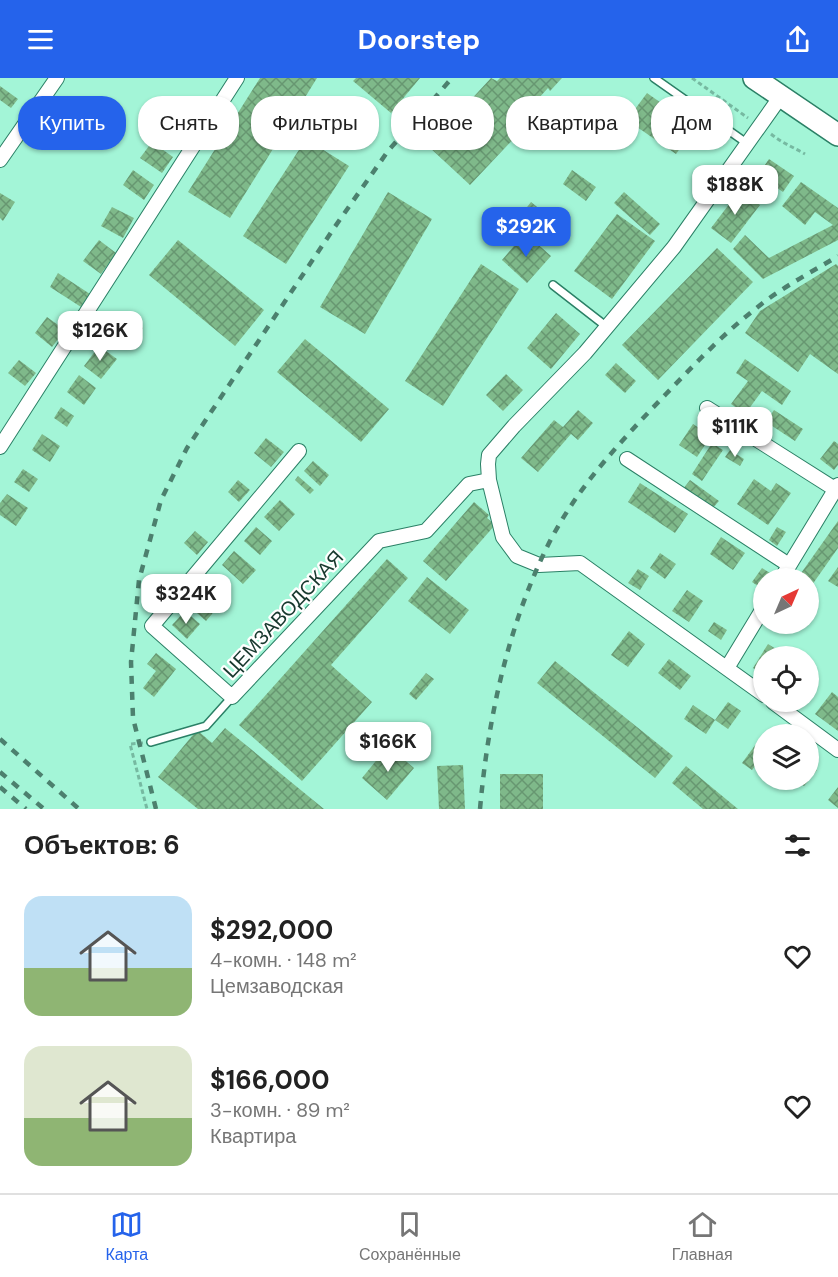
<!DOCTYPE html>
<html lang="ru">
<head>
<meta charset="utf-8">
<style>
	body { margin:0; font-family:"DM Sans",sans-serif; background:#f6f6f6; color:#222; height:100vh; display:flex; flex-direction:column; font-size:22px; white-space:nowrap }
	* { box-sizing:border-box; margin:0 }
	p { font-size:20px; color:#767676 }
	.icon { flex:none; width:33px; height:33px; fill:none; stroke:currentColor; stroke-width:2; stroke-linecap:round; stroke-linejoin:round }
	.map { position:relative; height:731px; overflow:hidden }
	.details { display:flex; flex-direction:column; background:#fff; flex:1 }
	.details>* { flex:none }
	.hud { position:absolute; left:18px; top:18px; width:802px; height:54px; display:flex; gap:12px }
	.needle { width:39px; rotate:44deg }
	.tools { position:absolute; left:753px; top:490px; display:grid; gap:12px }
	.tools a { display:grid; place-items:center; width:66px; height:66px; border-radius:50%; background:#fff; box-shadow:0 2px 4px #0004; font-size:30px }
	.price { position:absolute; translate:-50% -51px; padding:0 14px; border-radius:12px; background:#fff; color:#222; font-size:20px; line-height:39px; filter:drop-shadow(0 2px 3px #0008) }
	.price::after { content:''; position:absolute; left:50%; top:36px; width:18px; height:14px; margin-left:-9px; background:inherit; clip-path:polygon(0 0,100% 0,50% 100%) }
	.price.selected { background:#2563eb; color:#fff }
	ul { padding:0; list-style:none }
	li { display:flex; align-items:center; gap:18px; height:150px; padding:0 24px }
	li span { display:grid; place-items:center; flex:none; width:168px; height:120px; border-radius:18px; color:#555 }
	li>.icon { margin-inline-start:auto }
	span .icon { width:72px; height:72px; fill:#fffc; stroke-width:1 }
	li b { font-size:26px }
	h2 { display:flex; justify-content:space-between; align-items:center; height:72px; padding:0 24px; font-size:26px }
	.chip { padding:0 21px; border-radius:24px; background:#fff; box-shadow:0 2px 4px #0004; font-size:21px; line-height:54px }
	.chip.selected { background:#2563eb; color:#fff }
	header { display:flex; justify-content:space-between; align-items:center; height:78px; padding:0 24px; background:#2563eb; color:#fff; font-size:27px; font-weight:700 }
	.dock { display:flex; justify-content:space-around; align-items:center; height:84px; border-top:2px solid #e0e0e0; background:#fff; font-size:16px; color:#767676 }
	.dock a { display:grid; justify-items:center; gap:3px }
	.dock .selected { color:#2563eb }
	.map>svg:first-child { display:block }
</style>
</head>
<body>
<header><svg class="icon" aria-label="menu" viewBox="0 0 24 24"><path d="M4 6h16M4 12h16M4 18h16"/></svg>Doorstep<svg class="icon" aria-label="share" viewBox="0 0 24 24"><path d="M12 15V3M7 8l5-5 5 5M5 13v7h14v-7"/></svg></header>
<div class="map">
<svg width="838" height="731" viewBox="0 0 838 731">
	<defs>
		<pattern id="building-cross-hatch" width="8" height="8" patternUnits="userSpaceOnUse" patternTransform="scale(1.5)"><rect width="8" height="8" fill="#7fb98a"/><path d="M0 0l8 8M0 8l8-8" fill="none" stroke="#679771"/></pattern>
	</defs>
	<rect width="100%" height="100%" fill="#a3f5d7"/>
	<path fill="url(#building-cross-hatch)" d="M260 0H317L230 140 188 114Z
		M356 0H420L391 35 353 3Z
		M491 0 497 3 500 0H562L550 13 548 10 528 32 535 38 470 107 428 68Z
		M0 8 18 21 11 30 0 22Z
		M647 15 695 49 676 76 627 42Z
		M588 25 611 41 593 66 570 50Z
		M174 27 197 43 188 57 165 40Z
		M306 61 349 88 286 186 243 158Z
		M152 64 173 79 162 95 140 80Z
		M769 81 794 98 783 114 758 97Z
		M133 92 154 107 144 122 123 107Z
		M572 92 596 109 586 123 563 106Z
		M801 104 838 130V162L763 201 733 171 745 157 769 180 833 147 815 134 805 147 782 128Z
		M740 112 760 127 731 165 711 150Z
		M388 114 432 141 365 256 320 229Z
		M624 114 660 146 650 157 614 125Z
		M0 115 15 124 3 143 0 140Z
		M531 124 564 151 552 164 520 138Z
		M112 129 134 140 123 160 101 148Z
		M617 136 655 163 612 221 574 193Z
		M525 155 551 178 527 205 502 182Z
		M99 162 116 175 101 196 83 183Z
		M178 162 264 232 235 268 149 197Z
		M717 170 753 204 658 302 622 267Z
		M481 186 519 211 443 328 405 303Z
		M836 186 838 188V296L810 276 798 294 745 255 760 233Z
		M58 195 90 216 81 229 50 209Z
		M119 234 143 250 132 266 108 251Z
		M556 235 580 256 551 291 527 270Z
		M47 239 65 252 52 269 35 255Z
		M305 261 389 331 361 364 277 294Z
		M99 268 117 281 101 301 84 288Z
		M745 281 791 313 782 327 762 313 745 336 731 326 748 303 736 295Z
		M19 282 36 295 25 308 8 295Z
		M616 285 636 303 625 315 605 297Z
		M506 296 523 312 503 333 486 317Z
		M79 297 96 310 84 327 67 314Z
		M61 329 74 338 67 349 54 340Z
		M578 332 593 345 578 362 571 356 538 394 521 380 554 342 563 349Z
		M774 332 803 351 795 363 766 344Z
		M693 346 711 358 697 379 679 367Z
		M42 356 60 368 50 384 32 372Z
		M266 360 284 374 271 389 254 375Z
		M834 363 838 366V387L834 392 820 381Z
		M712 365 723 372 702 403 692 396Z
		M730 372 744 381 740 388 725 379Z
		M313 383 329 397 320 408 304 393Z
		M23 391 38 401 29 414 14 404Z
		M298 398 314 412 310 416 295 402Z
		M754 401 771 413 776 405 791 415 768 447 737 426Z
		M238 402 250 412 239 424 228 414Z
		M690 402 719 423 712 431 683 411Z
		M640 405 688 436 675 455 628 424Z
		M7 416 28 430 16 448 0 437V425Z
		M280 422 295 436 279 453 264 439Z
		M474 424 489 437 487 440 495 447 446 503 423 483Z
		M838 443V470L812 507 808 505V501H803L799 498Z
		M256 449 272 463 260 477 244 463Z
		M777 449 786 454 777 468 769 462Z
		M195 453 208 464 197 477 184 465Z
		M721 459 745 475 733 492 710 476Z
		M234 473 256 492 243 506 222 487Z
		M660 475 676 486 665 501 650 490Z
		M387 481 408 500 331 587 372 624 302 703 239 647Z
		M838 489V509L828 503Z
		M762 490 770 495 766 501H764L761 510 752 504Z
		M638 491 649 498 640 512 628 505Z
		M427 499 469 532 450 556 408 523Z
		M687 512 703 523 689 544 672 533Z
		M199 515 217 530 206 543 189 528Z
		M185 533 200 546 187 561 172 547Z
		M714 544 727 552 721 562 708 553Z
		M629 553 645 566 628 589 611 577Z
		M768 566 784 576 782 579H764V597L753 590Z
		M156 575 176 591 154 619 143 610 156 593 147 586Z
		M669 581 691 598 680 612 658 595Z
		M555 583 673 678 655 700 537 605Z
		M426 595 434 601 416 622 409 616Z
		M832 614 838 619V653L815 636Z
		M728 624 741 633 728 651 715 642Z
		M693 627 715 642 706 656 684 641Z
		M225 650 324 731H198L158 699 197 652 212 665Z
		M756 666 764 672V677L752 692 742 685Z
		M388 668 414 690 387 722 362 700Z
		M808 685 817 692 804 708 797 702H808Z
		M463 687 465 731H439L437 688Z
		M686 688 738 731H703L672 705Z
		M500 696H543V731H500Z
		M838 709V730L828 722Z"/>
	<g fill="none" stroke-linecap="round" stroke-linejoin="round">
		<g stroke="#2b8066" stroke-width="10">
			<path id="service" d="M654 0 748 66
				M553 207 607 249
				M151 664 206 648 232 619"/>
		</g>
		<g stroke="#2b8066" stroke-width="16">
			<path id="minor" d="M0 82 57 0
				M707 330 838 413
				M0 369 237 0
				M299 373 152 548 232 619 379 463 426 453 469 406 489 402
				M627 381 789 487
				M781 501 838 407
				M727 590 764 529
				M764 617 580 485 539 487 517 478 503 459 489 402 488 386 489 377 514 348 585 275 674 169 781 18
				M773 624 838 672"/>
		</g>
		<g stroke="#2b8066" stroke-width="24">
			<path id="primary" d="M754 0 838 57"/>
		</g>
		<path stroke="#76b9a1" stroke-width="3" stroke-dasharray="4.5 3" stroke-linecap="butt" d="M692 0 748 40
			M771 56C782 65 793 69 805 76
			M143 665 130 666 147 731"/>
		<use href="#service" stroke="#fff" stroke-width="7"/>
		<use href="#minor" stroke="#fff" stroke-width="14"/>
		<use href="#primary" stroke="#fff" stroke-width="21"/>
		<path stroke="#4c806e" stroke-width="4.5" stroke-dasharray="8 8" stroke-linecap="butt" d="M0 661 79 731
			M0 694 44 731
			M0 709 26 731
			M156 731 133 640 131 584 139 502 161 422 187 370 334 150 388 73 452 0
			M480 731C488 640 508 547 549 465 578 408 622 362 666 316 694 287 722 257 754 232 779 211 810 195 838 178"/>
	</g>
	<g text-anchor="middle" stroke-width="4.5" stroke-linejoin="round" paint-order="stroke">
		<g font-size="20" fill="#17392e" stroke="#fff">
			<text transform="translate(283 536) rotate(-47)" y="7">ЦЕМЗАВОДСКАЯ</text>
		</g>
	</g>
</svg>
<div class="tools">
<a><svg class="needle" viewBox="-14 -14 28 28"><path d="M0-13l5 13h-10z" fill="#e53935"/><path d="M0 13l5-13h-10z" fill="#767676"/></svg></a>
<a><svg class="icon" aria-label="locate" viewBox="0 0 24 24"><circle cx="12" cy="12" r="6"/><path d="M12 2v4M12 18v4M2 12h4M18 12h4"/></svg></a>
<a><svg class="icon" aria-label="layers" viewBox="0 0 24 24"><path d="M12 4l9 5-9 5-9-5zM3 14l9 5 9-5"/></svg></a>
</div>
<b class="price" style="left:735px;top:138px">$188K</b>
<b class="price selected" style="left:526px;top:180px">$292K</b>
<b class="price" style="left:100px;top:284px">$126K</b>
<b class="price" style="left:735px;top:380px">$111K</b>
<b class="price" style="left:186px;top:547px">$324K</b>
<b class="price" style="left:388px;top:695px">$166K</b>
<div class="hud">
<a class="chip selected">Купить</a>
<a class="chip">Снять</a>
<a class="chip">Фильтры</a>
<a class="chip">Новое</a>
<a class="chip">Квартира</a>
<a class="chip">Дом</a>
</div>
</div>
<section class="details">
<h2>Объектов: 6<svg class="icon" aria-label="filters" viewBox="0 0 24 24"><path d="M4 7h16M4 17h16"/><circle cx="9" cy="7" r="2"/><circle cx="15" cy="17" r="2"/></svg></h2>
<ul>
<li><span style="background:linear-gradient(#bfe0f5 60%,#8fb573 0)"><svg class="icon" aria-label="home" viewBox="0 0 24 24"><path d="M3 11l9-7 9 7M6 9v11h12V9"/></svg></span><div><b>$292,000</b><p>4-комн. · 148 m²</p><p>Цемзаводская</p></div><svg class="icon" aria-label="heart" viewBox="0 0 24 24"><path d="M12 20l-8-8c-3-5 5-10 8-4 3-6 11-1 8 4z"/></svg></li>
<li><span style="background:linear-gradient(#dfe7d0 60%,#8fb573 0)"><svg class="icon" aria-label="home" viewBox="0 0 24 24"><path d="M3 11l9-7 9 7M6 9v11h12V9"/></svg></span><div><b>$166,000</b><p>3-комн. · 89 m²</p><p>Квартира</p></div><svg class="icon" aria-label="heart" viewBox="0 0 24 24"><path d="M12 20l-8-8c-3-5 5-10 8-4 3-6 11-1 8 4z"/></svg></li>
</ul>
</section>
<nav class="dock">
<a class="selected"><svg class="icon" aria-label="map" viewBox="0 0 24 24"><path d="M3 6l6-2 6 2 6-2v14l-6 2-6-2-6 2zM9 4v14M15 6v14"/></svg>Карта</a>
<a><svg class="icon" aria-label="saved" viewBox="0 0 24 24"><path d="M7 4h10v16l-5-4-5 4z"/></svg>Сохранённые</a>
<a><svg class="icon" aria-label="home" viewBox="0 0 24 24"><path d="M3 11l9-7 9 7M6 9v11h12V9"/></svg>Главная</a>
</nav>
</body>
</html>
